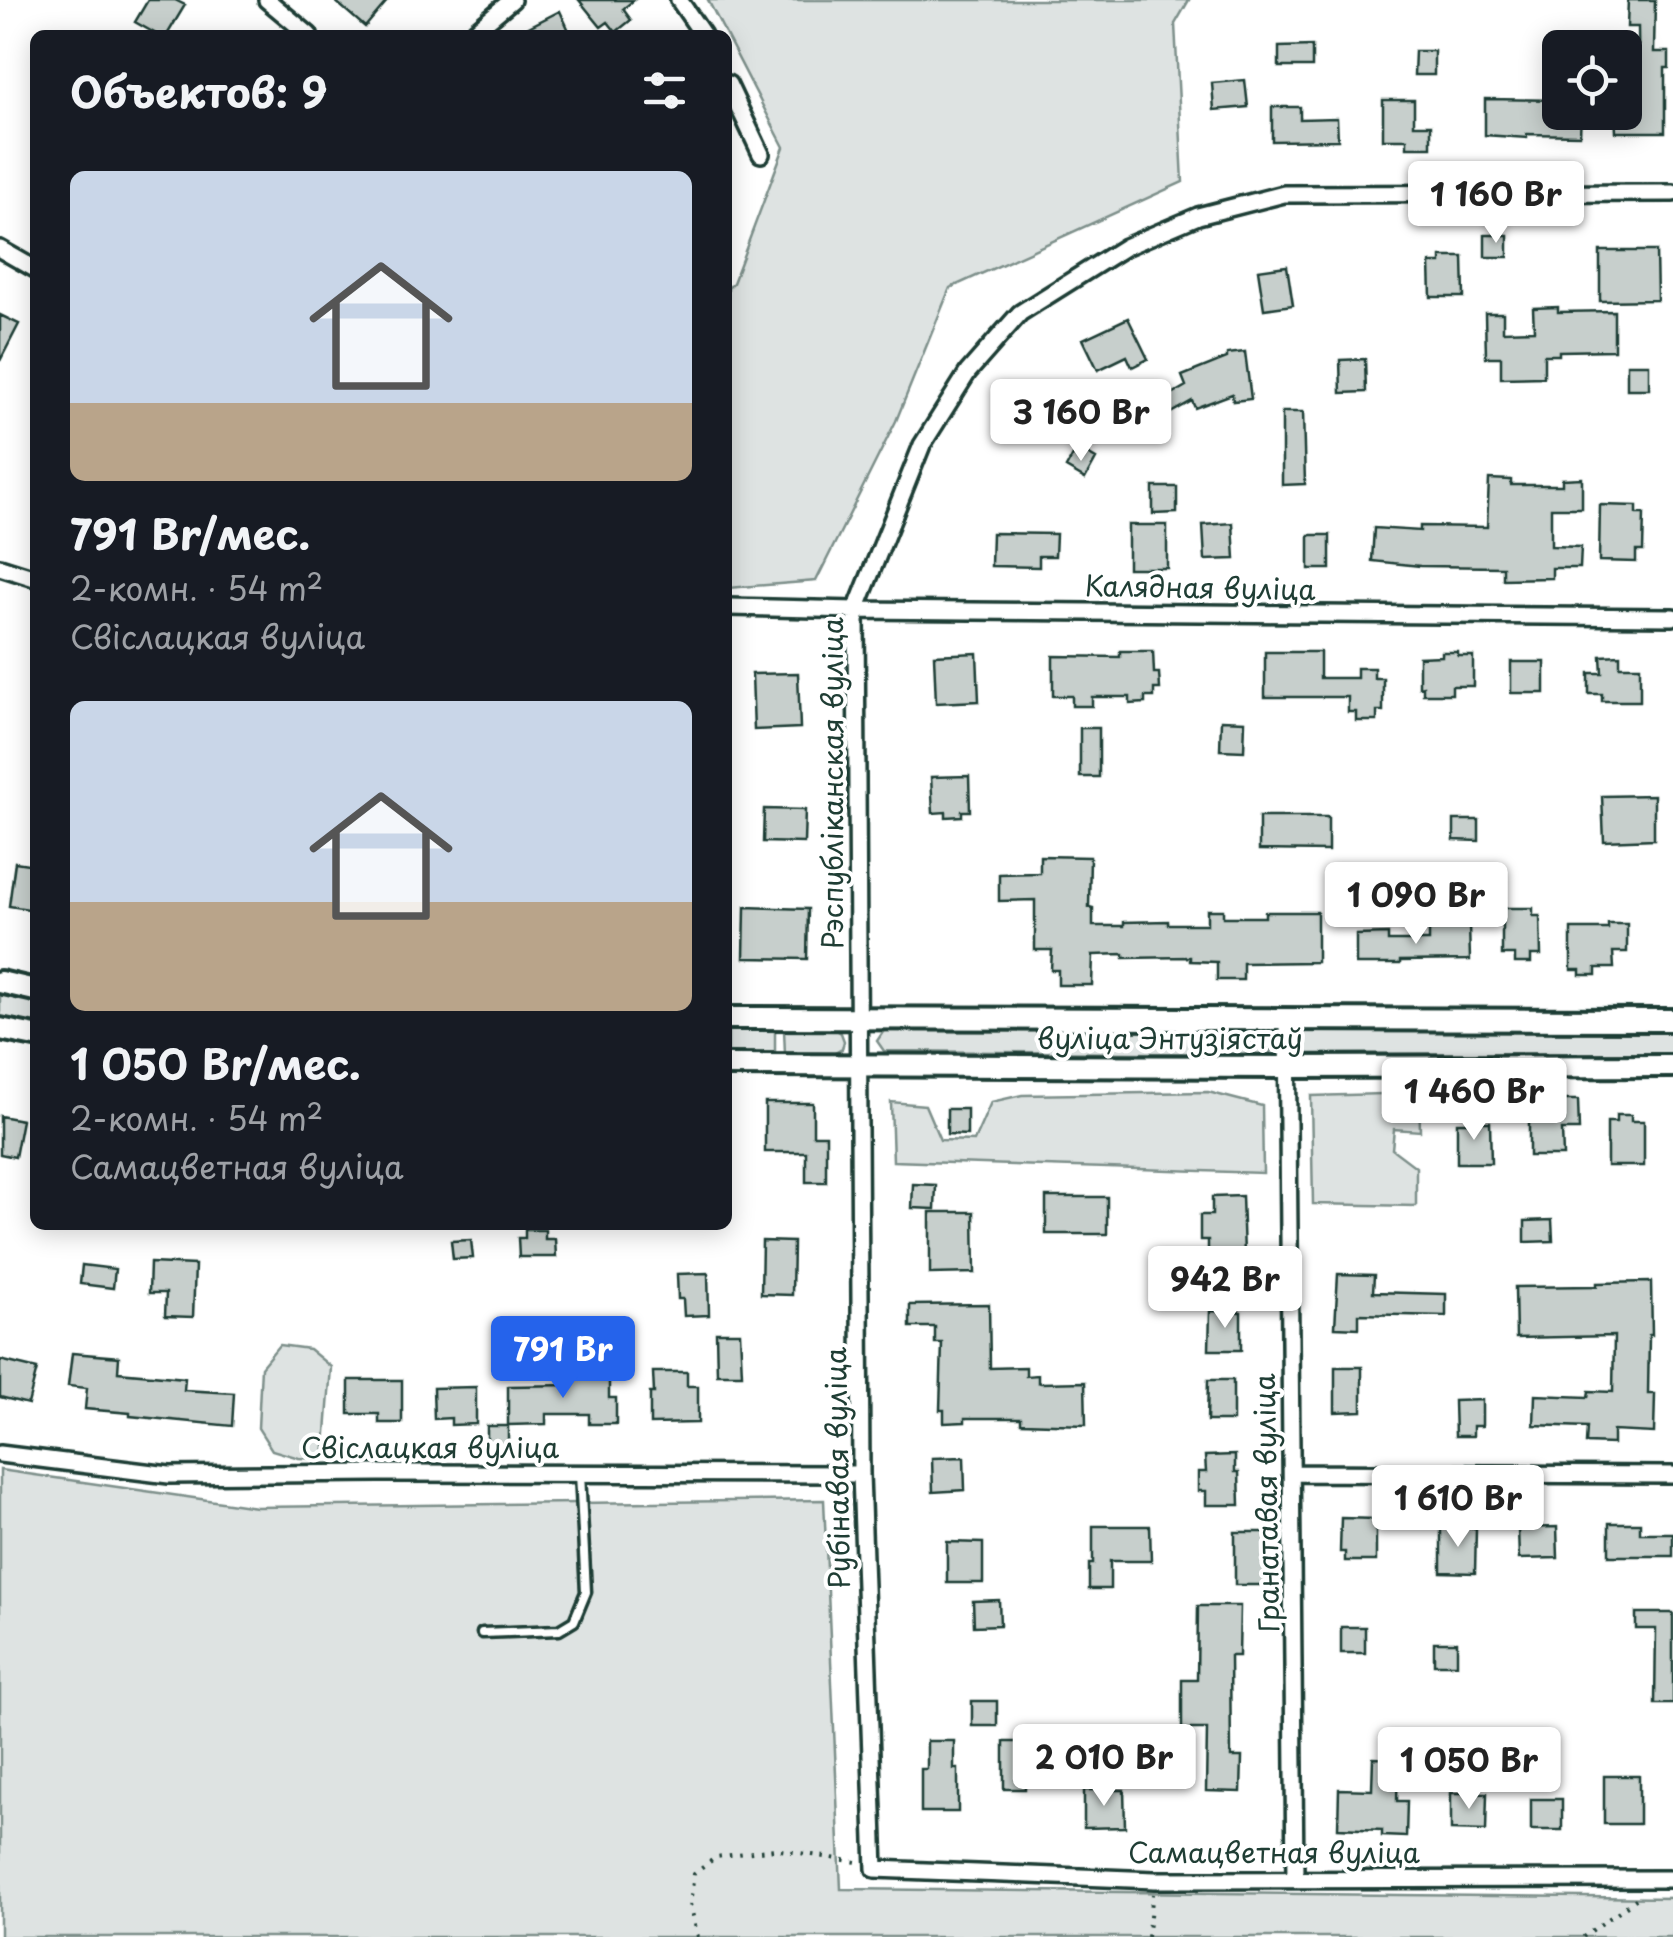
<!DOCTYPE html>
<html lang="ru">
<head>
<meta charset="utf-8">
<style>
	body { margin:0; font-family:"Playpen Sans",sans-serif; background:#20242c; color:#f1f3f6; height:100vh; display:flex; flex-direction:column; font-size:38px; white-space:nowrap }
	* { box-sizing:border-box; margin:0 }
	p { font-size:32px; color:#9ea1a6 }
	.icon { flex:none; width:55px; height:55px; fill:none; stroke:currentColor; stroke-width:2; stroke-linecap:round; stroke-linejoin:round }
	.map { position:relative; flex:1; overflow:hidden }
	.drawer { position:absolute; left:30px; top:30px; width:702px; height:1200px; display:flex; flex-direction:column; background:#171b24; border-radius:15px; box-shadow:0 5px 25px #0003 }
	.drawer>* { flex:none }
	.buttons { position:absolute; left:1542px; top:30px; display:grid; gap:20px }
	.buttons a { display:grid; place-items:center; width:100px; height:100px; border-radius:15px; background:#171b24; box-shadow:0 5px 25px #0003; font-size:50px }
	.price { position:absolute; translate:-50% -85px; padding:0 22px; border-radius:10px; background:#fff; color:#222; font-size:32px; line-height:65px; filter:drop-shadow(0 2px 5px #0008) }
	.price::after { content:''; position:absolute; left:50%; top:60px; width:30px; height:22px; margin-left:-15px; background:inherit; clip-path:polygon(0 0,100% 0,50% 100%) }
	.price.current { background:#2563eb; color:#fff }
	ul { padding:0; list-style:none }
	li { display:grid; align-content:center; gap:20px; height:530px; padding:0 40px }
	li span { display:grid; place-items:center; height:310px; border-radius:15px; color:#555 }
	li>.icon { margin-inline-start:auto }
	span .icon { width:180px; height:180px; fill:#fffc; stroke-width:1 }
	li b { font-size:42px }
	h2 { display:flex; justify-content:space-between; align-items:center; height:120px; padding:0 40px; font-size:42px }
	.map>svg:first-child { display:block }
</style>
</head>
<body>
<div class="map">
<svg width="1673" height="1937" viewBox="0 0 1673 1937">
	<rect width="100%" height="100%" fill="#fff"/>
	<filter id="ink" filterUnits="userSpaceOnUse"><feTurbulence type="fractalNoise" baseFrequency=".01" numOctaves="2"/><feDisplacementMap in="SourceGraphic" scale="20" xChannelSelector="R" yChannelSelector="G"/><feConvolveMatrix kernelMatrix="1 2 1 2 8 2 1 2 1" color-interpolation-filters="sRGB"/></filter>
	<g filter="url(#ink)">
		<path fill="#dee3e2" stroke="#7e908b" stroke-width="2.5" d="M708 0H1189L1175 24 1183 182 950 288 896 421 816 581 728 588V288L733 283 784 147Z
			M0 994 35 1001V1026L0 1019Z
			M833 1028 841 1033 844 1041 842 1049 833 1054H785L784 1029Z
			M885 1029 1271 1031 1273 1042 1270 1054 884 1051 877 1041Z
			M728 1030H775V1054L728 1053Z
			M1302 1030H1673V1053L1301 1054 1295 1042Z
			M1208 1092 1262 1106 1263 1173 893 1161 891 1102 925 1105 940 1140 974 1141 991 1102 1022 1095Z
			M1419 1093 1420 1131 1394 1129 1392 1149 1416 1167V1206L1313 1204 1311 1096Z
			M279 1345 309 1349 331 1367 324 1459 299 1458 272 1450 258 1428 261 1367Z
			M0 1470 256 1507 824 1500 841 1889 1673 1898V1937H0Z"/>
		<path fill="#c7cfcc" stroke="#1f3d34" stroke-width="2.5" d="M148 0H175L185 5 167 35H158L135 22Z
			M334 0H388L365 27Z
			M579 0H634L623 9 631 20 616 32 608 22 601 27Z
			M1628 0H1655L1654 52H1669V68H1665V132H1616L1615 112H1625V94H1639L1638 27H1627Z
			M560 11 571 35H513Z
			M1312 46V67H1279V47Z
			M1415 51H1434V75H1414Z
			M1245 80 1248 107 1214 110 1212 83Z
			M1485 99 1560 100V112H1581L1580 135 1527 134V138L1485 135Z
			M1383 100H1414V125H1431V147H1407V139H1383Z
			M1272 107H1300V119L1337 118 1338 140 1272 141Z
			M1485 235H1508V257H1485Z
			M1600 251H1656L1657 300 1600 301Z
			M1441 257H1463L1464 297H1431L1430 263H1441Z
			M1287 266 1293 305 1264 309 1258 270Z
			M1558 307V312L1614 311V350L1559 351V355H1544V377L1501 378V357H1486L1485 313H1503V331L1534 330 1533 308Z
			M0 315 19 324 0 361Z
			M1128 318 1148 359 1132 367 1127 356 1098 370 1083 339Z
			M1245 352 1251 399 1233 401 1232 394 1195 408 1192 401 1151 424 1143 411 1186 386 1182 376 1227 358V354Z
			M1365 359 1366 392 1341 393 1340 360Z
			M1627 364H1649V389H1627Z
			M1282 412H1303L1305 484 1282 485Z
			M1077 448 1096 459 1085 479 1066 468Z
			M1582 478V508H1551V546L1581 547 1580 568H1552V578L1503 579V567L1420 566 1372 561 1374 528 1420 531V526L1487 527 1489 479 1511 480V485H1562V479Z
			M1153 487H1177V513L1153 514Z
			M1600 505 1637 506V514H1644L1643 551H1636V562L1599 561Z
			M1233 523 1235 559 1205 560 1203 525Z
			M1128 525H1167V568H1128Z
			M992 533 1056 534 1055 556H1039V567L991 566Z
			M1309 535H1330V569H1309Z
			M1120 651H1153L1154 673H1159L1160 689H1154V697H1145V703L1130 704V697H1092V706H1072V696H1053V656L1120 657Z
			M1265 652H1320V678H1357V668H1374V678H1383V711H1377V721H1356V712H1348V697H1265Z
			M1442 652H1458V656H1473V686H1452V694H1423V686L1419 687V657L1442 656Z
			M977 653 979 701 936 703 934 655Z
			M1620 655V666H1640V701H1602V694H1589V673H1602L1601 656Z
			M1511 662H1545V693H1511Z
			M798 673 800 728 754 730 752 674Z
			M1221 720 1245 721 1244 751 1220 750Z
			M1080 728H1099V777H1080Z
			M969 776 970 811H962V816L946 817V812L933 813 931 777Z
			M1654 795V839L1604 841 1602 796Z
			M764 809 805 810 804 843 763 842Z
			M1259 817H1328V851L1259 850Z
			M1454 820H1479V841L1454 840Z
			M1040 856 1090 857 1089 907 1093 908V926H1124V922L1168 921V924H1207V910H1223V917H1265V912H1317V962L1243 963V980H1217V962L1190 961V957L1124 958V954L1093 955 1092 985H1058V970H1051L1052 950H1035V900L999 901V874L1040 873Z
			M15 862 35 865V910L9 906Z
			M1504 870 1505 897H1490L1489 871Z
			M745 907 808 909 807 959 744 958Z
			M1502 908H1533V916H1540L1541 955H1531V963H1515V955H1502Z
			M1608 924H1627V952H1613L1614 968H1596V975H1580V970H1571V929H1608Z
			M1429 925H1469L1470 960 1400 961V964H1356V935L1388 934V941H1429Z
			M1562 1100H1578L1579 1130H1562L1563 1156H1529V1121H1562Z
			M765 1103H813V1135H826V1182H806V1152H765Z
			M947 1109H967V1135L947 1134Z
			M1616 1115H1631V1121H1644V1166H1607V1122H1616Z
			M0 1116 22 1120 15 1157 0 1154Z
			M1457 1122H1490L1491 1163H1457Z
			M913 1184 936 1185 935 1209 912 1208Z
			M1242 1196 1244 1255H1208V1240H1200V1215H1212V1197Z
			M1046 1197H1107V1234H1046Z
			M930 1212H974L975 1273 930 1274Z
			M1552 1220 1553 1241 1525 1242V1221Z
			M525 1230H545V1239H555L556 1257H519L518 1238H525Z
			M471 1240 473 1258 453 1259 451 1241Z
			M762 1241 793 1242 792 1295 761 1294Z
			M150 1263 195 1265 193 1317 165 1316 166 1293H149Z
			M82 1265 115 1269 113 1288 80 1284Z
			M708 1273 709 1315 684 1316 683 1299H678L677 1274Z
			M1338 1274 1374 1275 1373 1292 1446 1294V1316L1359 1314V1328L1335 1327Z
			M1651 1282 1652 1335H1649L1648 1394H1655L1654 1433 1613 1431V1444L1586 1443 1587 1427 1534 1425 1535 1395 1588 1397 1589 1391 1613 1392 1614 1336 1516 1338 1515 1287 1597 1286V1283Z
			M989 1304 990 1368 1026 1367V1376L1038 1375V1382L1041 1383 1085 1382 1086 1425 1021 1423V1418H965V1422L944 1423V1410H940L942 1343H935V1327H910V1305Z
			M1210 1311 1241 1312V1350H1209Z
			M716 1332H740L742 1374H717Z
			M72 1353 119 1357 118 1372 185 1378 184 1390 234 1393 232 1426 130 1416V1413L85 1409 87 1388 68 1386Z
			M0 1360 37 1369 28 1404 0 1397Z
			M1335 1367H1362V1411L1335 1412Z
			M653 1372H687V1386H698V1423L650 1424V1393H654Z
			M572 1376H609V1398H616V1424H589V1414H546V1424L508 1425V1386L572 1385Z
			M349 1380H402V1423H379V1414H349Z
			M1208 1380H1233V1421H1207Z
			M476 1387V1424L451 1425V1418L434 1419 433 1388Z
			M1482 1400V1426H1473V1436H1455L1454 1401Z
			M487 1426H508V1447H487Z
			M1235 1455V1472H1239L1240 1505H1206V1491H1198V1472H1206L1205 1456Z
			M964 1457 965 1490 933 1492 932 1458Z
			M1341 1518 1376 1519V1561H1345V1552H1340Z
			M1609 1523H1640V1533H1673V1556H1609Z
			M1093 1526H1150L1151 1561H1110V1589H1089V1564H1093Z
			M1557 1527 1558 1558 1519 1559 1518 1528Z
			M1441 1528H1476L1475 1573 1441 1572Z
			M1235 1532H1267V1585H1235Z
			M947 1542 983 1543V1583H947Z
			M999 1600 1000 1625 974 1626 973 1601Z
			M1198 1606H1240L1239 1656H1230L1231 1757H1242L1241 1792 1206 1791 1207 1729H1182V1680H1197Z
			M1636 1613H1673V1704H1655L1656 1629H1636Z
			M1341 1627H1365V1653H1341Z
			M1434 1642H1457V1664H1434Z
			M972 1701H997V1726H972Z
			M927 1741H954V1769H958V1812H921V1769H927Z
			M1004 1742H1025V1789H1004Z
			M1134 1753V1779H1110V1754Z
			M1373 1758 1398 1759 1397 1801H1407L1406 1837 1382 1836V1830L1338 1828 1339 1789 1372 1790Z
			M1604 1776H1639V1824H1604Z
			M1084 1790H1124L1125 1827 1084 1828Z
			M1451 1793H1487L1486 1831 1451 1830Z
			M1531 1799H1562V1830H1531Z"/>
		<g fill="none" stroke-linecap="round" stroke-linejoin="round">
			<g stroke="#1f3d34" stroke-width="15">
				<path id="service" d="M482 1633 559 1630 574 1621 586 1592 580 1473"/>
			</g>
			<g stroke="#1f3d34" stroke-width="22">
				<path id="minor" d="M267 0 309 35
					M679 0 703 35
					M470 35 512 0
					M728 84 761 154
					M1673 193 1284 194 1198 216 1125 247 1020 313 968 372 922 445 856 610 861 1474 875 1869 1155 1880 1673 1879
					M0 249 35 269
					M0 567 35 578
					M728 607 856 610 1673 617
					M1287 1019 1295 1879
					M0 1454 169 1475 379 1473 861 1474
					M1293 1473 1673 1475"/>
			</g>
			<g stroke="#1f3d34" stroke-width="28">
				<path id="tertiary" d="M0 982 35 990
					M728 1018 1673 1020
					M0 1029 35 1036
					M728 1065 1287 1067 1673 1066"/>
			</g>
			<path stroke="#1f3d34" stroke-width="4" stroke-dasharray="2.5 8" stroke-linecap="butt" d="M698 1937 690 1904 694 1874 716 1857 774 1849 857 1862
				M1147 1937 1153 1894
				M1583 1937 1640 1896"/>
			<use href="#service" stroke="#fff" stroke-width="8"/>
			<use href="#minor" stroke="#fff" stroke-width="15"/>
			<use href="#tertiary" stroke="#fff" stroke-width="20"/>
		</g>
	</g>
	<g text-anchor="middle" stroke-width="8" stroke-linejoin="round" paint-order="stroke">
		<g font-size="28" fill="#1f3d34" stroke="#fff">
			<text transform="translate(1200 588) rotate(1)" y="10">Калядная вуліца</text>
			<text transform="translate(833 783) rotate(-90)" y="10">Рэспубліканская вуліца</text>
			<text x="1170" y="1049">вуліца Энтузіястаў</text>
			<text x="430" y="1458">Свіслацкая вуліца</text>
			<text transform="translate(838 1468) rotate(-91)" y="10">Рубінавая вуліца</text>
			<text transform="translate(1267 1503) rotate(-91)" y="10">Гранатавая вуліца</text>
			<text x="1274" y="1863">Самацветная вуліца</text>
		</g>
	</g>
</svg>
<div class="buttons">
<a><svg class="icon" aria-label="locate" viewBox="0 0 24 24"><circle cx="12" cy="12" r="6"/><path d="M12 2v4M12 18v4M2 12h4M18 12h4"/></svg></a>
</div>
<b class="price" style="left:1496px;top:246px">1 160 Br</b>
<b class="price" style="left:1081px;top:464px">3 160 Br</b>
<b class="price" style="left:1416px;top:947px">1 090 Br</b>
<b class="price" style="left:1474px;top:1143px">1 460 Br</b>
<b class="price" style="left:1225px;top:1331px">942 Br</b>
<b class="price current" style="left:563px;top:1401px">791 Br</b>
<b class="price" style="left:1458px;top:1550px">1 610 Br</b>
<b class="price" style="left:1104px;top:1809px">2 010 Br</b>
<b class="price" style="left:1469px;top:1812px">1 050 Br</b>
<section class="drawer">
<h2>Объектов: 9<svg class="icon" aria-label="filters" viewBox="0 0 24 24"><path d="M4 7h16M4 17h16"/><circle cx="9" cy="7" r="2"/><circle cx="15" cy="17" r="2"/></svg></h2>
<ul>
<li><span style="background:linear-gradient(#c9d6e8 75%,#b9a48a 0)"><svg class="icon" aria-label="home" viewBox="0 0 24 24"><path d="M3 11l9-7 9 7M6 9v11h12V9"/></svg></span><div><b>791 Br/мес.</b><p>2-комн. · 54 m²</p><p>Свіслацкая вуліца</p></div></li>
<li><span style="background:linear-gradient(#c9d6e8 65%,#b9a48a 0)"><svg class="icon" aria-label="home" viewBox="0 0 24 24"><path d="M3 11l9-7 9 7M6 9v11h12V9"/></svg></span><div><b>1 050 Br/мес.</b><p>2-комн. · 54 m²</p><p>Самацветная вуліца</p></div></li>
</ul>
</section>
</div>
</body>
</html>
